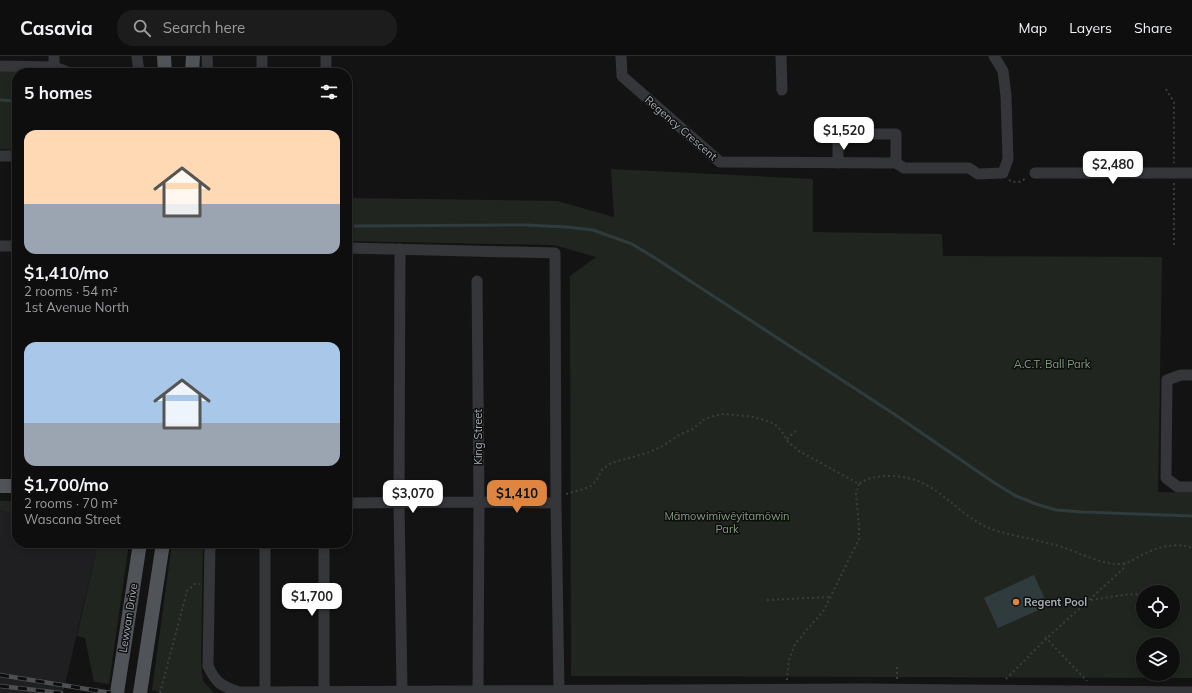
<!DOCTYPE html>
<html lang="en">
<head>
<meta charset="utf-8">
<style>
	body { margin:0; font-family:Mulish,sans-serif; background:#1c1c1d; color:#f1f3f6; height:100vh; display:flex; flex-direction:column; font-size:15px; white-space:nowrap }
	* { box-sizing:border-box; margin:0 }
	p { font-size:13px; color:#9b9c9e }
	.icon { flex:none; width:22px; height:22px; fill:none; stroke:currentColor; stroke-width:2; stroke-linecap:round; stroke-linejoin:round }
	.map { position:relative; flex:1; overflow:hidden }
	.sheet { position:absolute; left:12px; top:12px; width:340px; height:480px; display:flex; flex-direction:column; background:#0e0e0f; border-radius:16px; box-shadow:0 2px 6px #0003,0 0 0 1px #2e2e2f }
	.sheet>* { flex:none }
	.tools { position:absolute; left:1136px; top:529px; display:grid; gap:8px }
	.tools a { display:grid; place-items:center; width:44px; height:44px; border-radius:50%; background:#0e0e0f; box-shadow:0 2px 6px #0003,0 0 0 1px #2e2e2f; font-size:20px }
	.price { position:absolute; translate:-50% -34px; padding:0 9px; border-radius:8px; background:#fff; color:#222; font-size:13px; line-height:26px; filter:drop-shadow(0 1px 2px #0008) }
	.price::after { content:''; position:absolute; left:50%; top:24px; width:12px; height:9px; margin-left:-6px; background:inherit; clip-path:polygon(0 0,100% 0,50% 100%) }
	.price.on { background:#df8540; color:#111 }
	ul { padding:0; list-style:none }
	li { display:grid; align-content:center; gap:8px; height:212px; padding:0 12px }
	li span { display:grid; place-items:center; height:124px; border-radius:12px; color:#555 }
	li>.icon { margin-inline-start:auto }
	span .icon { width:72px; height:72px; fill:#fffc; stroke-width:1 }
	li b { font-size:17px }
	h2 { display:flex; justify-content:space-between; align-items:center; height:48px; padding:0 12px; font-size:17px }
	header { display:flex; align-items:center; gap:24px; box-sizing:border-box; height:56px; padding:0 20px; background:#0e0e0f; border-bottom:1px solid #2e2e2f }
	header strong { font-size:19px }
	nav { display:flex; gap:22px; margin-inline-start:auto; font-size:14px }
	.search { width:280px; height:36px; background:#1c1c1d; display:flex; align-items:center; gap:10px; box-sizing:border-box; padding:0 14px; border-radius:16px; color:#9b9c9e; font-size:15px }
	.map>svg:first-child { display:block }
</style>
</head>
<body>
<header>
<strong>Casavia</strong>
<div class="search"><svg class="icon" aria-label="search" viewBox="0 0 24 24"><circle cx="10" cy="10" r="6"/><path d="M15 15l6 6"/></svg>Search here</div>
<nav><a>Map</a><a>Layers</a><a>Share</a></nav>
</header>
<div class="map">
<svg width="1192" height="637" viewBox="0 0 1192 637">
	<rect width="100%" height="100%" fill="#131314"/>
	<path fill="#1f1f21" d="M0 454 17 457V487H98L63 637H0Z"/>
	<path fill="#20261f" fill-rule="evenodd" d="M0 10 70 17H17V94L0 93Z
		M611 113 813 123V176L942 178 943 200 1162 201 1158 436 1192 437V622L571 620 570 220 596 201 554 189 347 185V142L557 145 614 161ZM1143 536H1173V566H1143ZM1143 588H1173V618H1143Z
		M0 445H17V458L0 454Z
		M98 487H129L109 628 94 626 85 582 77 580Z
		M172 487H203L201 606 203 625 214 637H164L152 634Z"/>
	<path fill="#2f3b3d" d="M1034 519 1048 550 998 572 984 542Z"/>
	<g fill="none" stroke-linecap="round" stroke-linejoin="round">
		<path stroke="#2f3b3d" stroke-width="3" d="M0 44 17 45
			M355 170 526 169 567 171 593 174 632 188 655 202 894 358 993 426 1016 440 1036 448 1056 454 1083 456 1192 460"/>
		<path stroke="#3a3d3f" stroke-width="2" stroke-dasharray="2 3" stroke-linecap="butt" d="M1166 33 1174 46V107
			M1009 124 1012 126H1019L1027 122
			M1174 127V190
			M787 383 797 374
			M566 438 584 433 591 430 596 425 602 414 611 407 647 397 661 391 679 379 693 373 703 364 710 361 722 358 748 360 761 363 770 366 777 370 782 376 788 386 799 395 859 428C868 421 879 420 891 420 940 421 954 460 994 474 1016 481 1040 484 1062 491 1080 497 1098 507 1117 508 1126 509 1134 503 1142 499 1157 491 1176 486 1192 492
			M1148 536 1153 533
			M767 544 830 541
			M1091 544 1123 539 1143 538
			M1045 581 1087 625
			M897 611V624
			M1006 623 1047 582 1123 513 1125 508
			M787 624 789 604 795 588 824 554 859 483V470L856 438 859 428
			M160 637 187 535 195 528H200"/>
		<path stroke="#343639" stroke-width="11" d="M54 0V11
			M137 0 139 17
			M207 0 208 17
			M262 0V17
			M621 0 622 20 720 106 896 107 904 112H969L978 118 1003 117 1008 103 1006 40 1003 15 994 0
			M781 0 782 34
			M0 10 54 11 70 17
			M326 17V0
			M0 100H17
			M838 107V78H896V107
			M1035 117H1192
			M0 190H17
			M347 192 555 197 556 447 559 634
			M400 193 399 447 402 634
			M477 225 479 446 478 634
			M1192 319H1181L1167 324 1166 422 1178 431H1192
			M347 447 479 446 556 447
			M210 487 208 610C216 627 221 630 239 636L863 633 1192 636
			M324 635V487
			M265 636V487"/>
		<path stroke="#505357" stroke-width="14" d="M164 0 165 17
			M192 17 193 0
			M0 430H17
			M117 637 140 487
			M140 637 163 487"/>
		<g stroke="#4d5053" stroke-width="4.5">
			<path id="rail" d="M0 619 111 637
				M0 630 61 637"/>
		</g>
		<use href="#rail" stroke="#0e0e0f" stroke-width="3" stroke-dasharray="9" stroke-linecap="butt"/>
	</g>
	<circle fill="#df8540" stroke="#0e0e0f" stroke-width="1.5" cx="1016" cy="546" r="4"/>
	<g text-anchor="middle" stroke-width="3" stroke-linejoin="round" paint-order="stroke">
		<g font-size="11" fill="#a6adb3" stroke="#0e0e0f">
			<text transform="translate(681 72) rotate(41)" y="4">Regency Crescent</text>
			<text transform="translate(478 381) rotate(-90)" y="4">King Street</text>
			<text transform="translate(128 562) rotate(-81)" y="4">Lewvan Drive</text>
		</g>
		<g font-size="11" fill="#839c7e" stroke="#0e0e0f">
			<text x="1052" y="312">A.C.T. Ball Park</text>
			<text x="727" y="464">Māmowimīwēyitamōwin<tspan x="727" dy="13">Park</tspan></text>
		</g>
		<g font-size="11" font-weight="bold" fill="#a6adb3" stroke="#0e0e0f" text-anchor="start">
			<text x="1024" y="550">Regent Pool</text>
		</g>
	</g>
</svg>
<div class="tools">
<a><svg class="icon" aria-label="locate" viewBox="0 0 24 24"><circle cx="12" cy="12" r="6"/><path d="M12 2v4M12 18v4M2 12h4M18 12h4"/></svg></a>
<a><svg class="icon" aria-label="layers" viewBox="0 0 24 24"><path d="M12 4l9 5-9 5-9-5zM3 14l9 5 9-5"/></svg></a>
</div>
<b class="price" style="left:844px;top:95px">$1,520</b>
<b class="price" style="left:1113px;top:129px">$2,480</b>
<b class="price" style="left:413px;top:458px">$3,070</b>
<b class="price on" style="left:517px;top:458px">$1,410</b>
<b class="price" style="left:312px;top:561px">$1,700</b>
<section class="sheet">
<h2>5 homes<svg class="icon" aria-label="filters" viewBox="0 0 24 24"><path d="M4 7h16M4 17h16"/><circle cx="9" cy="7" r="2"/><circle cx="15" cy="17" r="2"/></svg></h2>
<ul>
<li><span style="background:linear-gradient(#ffd9b3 60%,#9aa5b1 0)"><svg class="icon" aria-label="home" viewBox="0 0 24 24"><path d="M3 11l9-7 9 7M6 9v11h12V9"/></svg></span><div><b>$1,410/mo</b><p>2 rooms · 54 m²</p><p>1st Avenue North</p></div></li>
<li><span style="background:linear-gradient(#a9c7e8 65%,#9aa5b1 0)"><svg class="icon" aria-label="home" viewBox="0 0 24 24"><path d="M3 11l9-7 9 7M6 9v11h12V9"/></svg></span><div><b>$1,700/mo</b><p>2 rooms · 70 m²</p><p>Wascana Street</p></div></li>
</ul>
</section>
</div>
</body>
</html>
